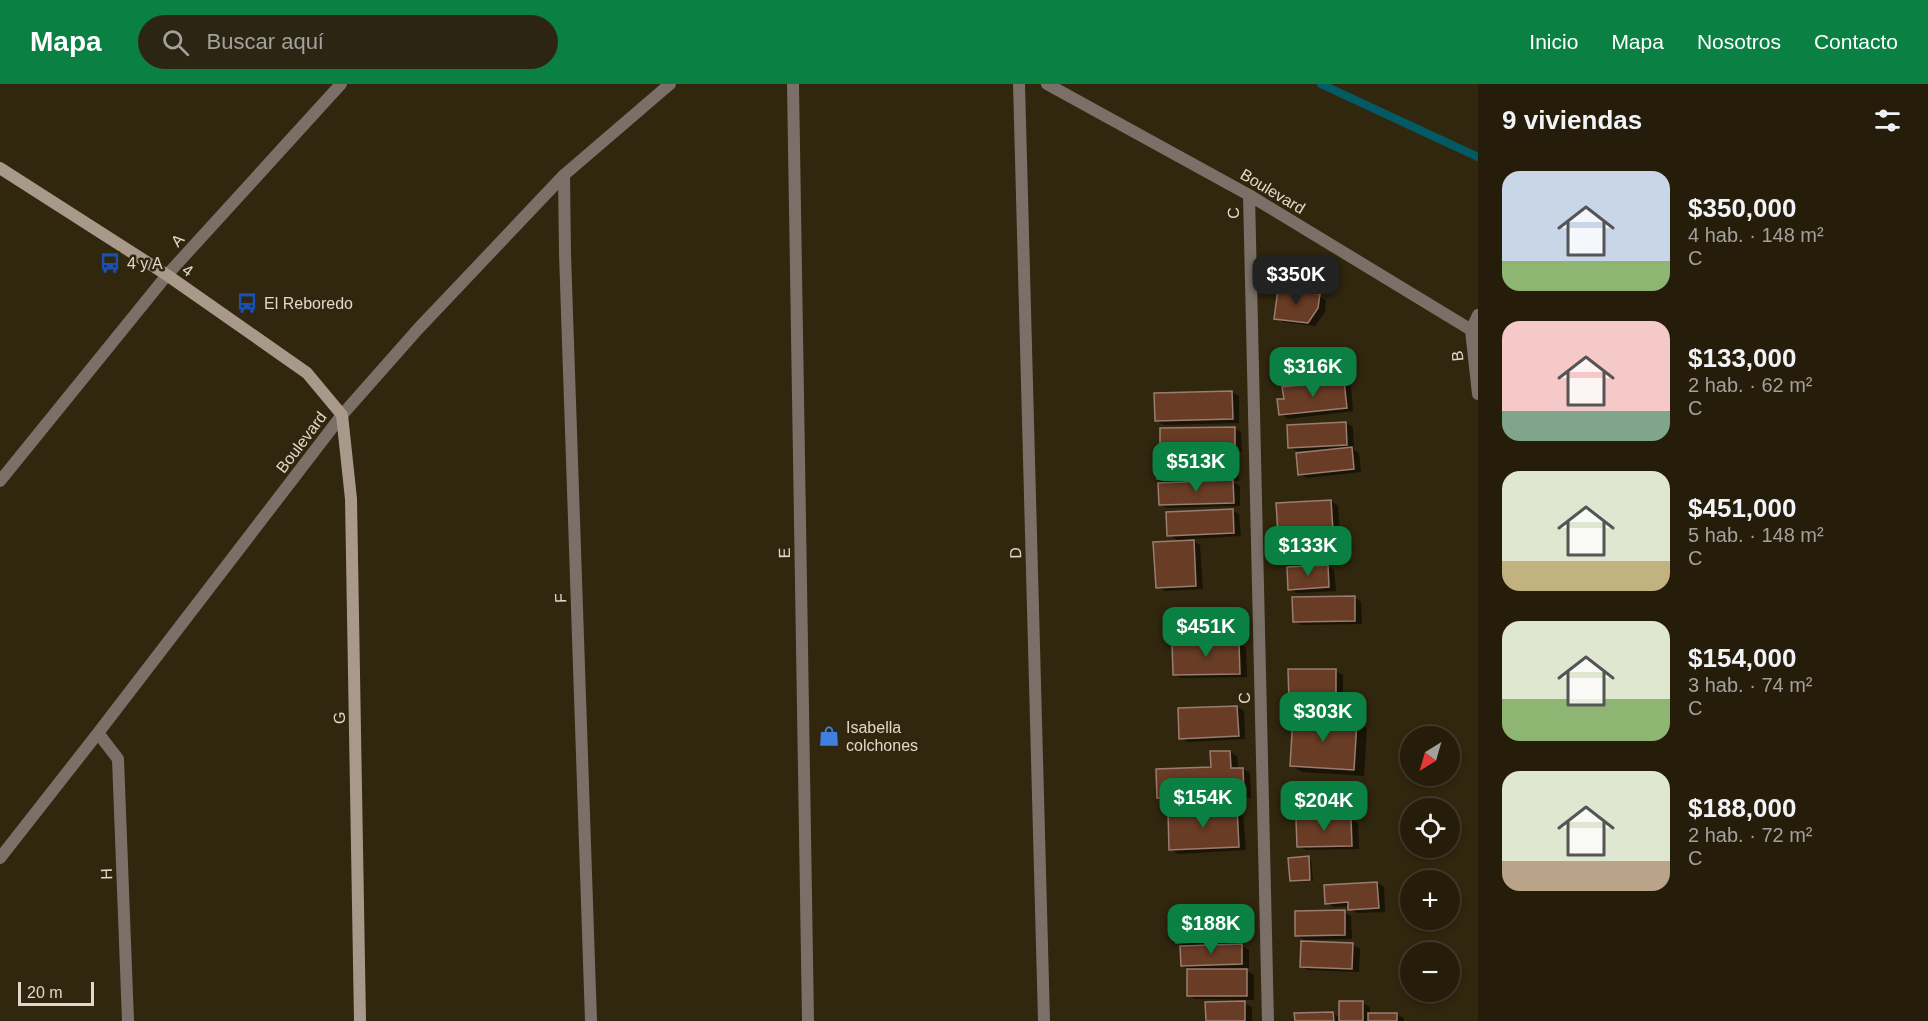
<!DOCTYPE html>
<html lang="es">
<head>
<meta charset="utf-8">
<style>
	body { margin:0; font-family:Arial,sans-serif; background:#2d2513; color:#f1f3f6; height:100vh; display:flex; flex-direction:column; font-size:22px; white-space:nowrap }
	* { box-sizing:border-box; margin:0 }
	p { font-size:20px; color:#a3a19c }
	.icon { flex:none; width:33px; height:33px; fill:none; stroke:currentColor; stroke-width:2; stroke-linecap:round; stroke-linejoin:round }
	.map { position:relative; flex:1; overflow:hidden }
	.sheet { display:flex; flex-direction:column; background:#251c0a; width:450px }
	.sheet>* { flex:none }
	.needle { width:39px; rotate:217deg }
	.fabs { position:absolute; left:1400px; top:642px; display:grid; gap:12px }
	.fabs a { display:grid; place-items:center; width:60px; height:60px; border-radius:50%; background:#251c0a; box-shadow:0 3px 9px #0003,0 0 0 2px #423a2b; font-size:30px }
	.scale { position:absolute; left:18px; bottom:15px; width:76px; box-sizing:border-box; padding-left:6px; border:3px solid #e0d8ca; border-top:0; font-size:16px; line-height:21px; white-space:nowrap; color:#e0d8ca; -webkit-text-stroke:4px #31260e; paint-order:stroke }
	.price { position:absolute; translate:-50% -51px; padding:0 14px; border-radius:12px; background:#0b8043; color:#fff; font-size:20px; line-height:39px; filter:drop-shadow(0 2px 3px #0008) }
	.price::after { content:''; position:absolute; left:50%; top:36px; width:18px; height:14px; margin-left:-9px; background:inherit; clip-path:polygon(0 0,100% 0,50% 100%) }
	.price.on { background:#222; color:#fff }
	ul { padding:0; list-style:none }
	li { display:flex; align-items:center; gap:18px; height:150px; padding:0 24px }
	li span { display:grid; place-items:center; flex:none; width:168px; height:120px; border-radius:18px; color:#555 }
	li>.icon { margin-inline-start:auto }
	span .icon { width:72px; height:72px; fill:#fffc; stroke-width:1 }
	li b { font-size:26px }
	h2 { display:flex; justify-content:space-between; align-items:center; height:72px; padding:0 24px; font-size:26px }
	header { display:flex; align-items:center; gap:36px; box-sizing:border-box; height:84px; padding:0 30px; background:#0b8043; color:#fff }
	header strong { font-size:28px }
	nav { display:flex; gap:33px; margin-inline-start:auto; font-size:21px }
	.search { width:420px; height:54px; background:#2d2513; display:flex; align-items:center; gap:15px; box-sizing:border-box; padding:0 21px; border-radius:33px; color:#a3a19c; font-size:22px }
	main { display:flex; flex:1; min-height:0 }
	.map>svg:first-child { display:block }
</style>
</head>
<body>
<header>
<strong>Mapa</strong>
<div class="search"><svg class="icon" aria-label="search" viewBox="0 0 24 24"><circle cx="10" cy="10" r="6"/><path d="M15 15l6 6"/></svg>Buscar aquí</div>
<nav><a>Inicio</a><a>Mapa</a><a>Nosotros</a><a>Contacto</a></nav>
</header>
<main>
<div class="map">
<svg width="1478" height="937" viewBox="0 0 1478 937">
	<rect width="100%" height="100%" fill="#31260e"/>
	<path fill="#0007" d="M1319 212 1326 216 1325 228 1315 242 1283 238 1276 234Z
		M1346 267 1353 271 1354 298H1343L1351 302 1353 327 1288 335 1280 330 1286 316 1312 302V299L1285 300 1278 296Z
		M1231 308 1239 312V339L1164 341 1157 337Z
		M1346 339 1353 343 1354 366 1359 369 1361 388 1307 394 1300 390 1307 367H1297L1290 363Z
		M1234 344 1241 348 1242 368 1169 370 1162 366Z
		M1231 373 1238 377 1239 397H1231L1240 402V422L1167 424 1160 420 1168 400 1159 394 1158 375Z
		M1331 417 1338 422 1340 450 1287 453 1280 449Z
		M1232 426 1239 430 1241 452 1189 455 1200 461 1203 505 1165 507 1158 503 1180 458 1169 451Z
		M1325 458 1333 462V481H1325L1334 486 1336 507 1297 509 1290 505 1288 483 1278 478Z
		M1354 513 1361 518 1362 540 1302 541 1294 537Z
		M1239 560 1246 564 1247 593 1181 594 1174 590Z
		M1336 587 1343 591V621L1297 622 1290 618Z
		M1237 623 1244 627 1245 655 1188 658 1181 654Z
		M1356 638 1367 644 1364 692 1302 688 1291 681Z
		M1230 668 1237 672 1238 685H1243L1250 689 1251 714 1166 717 1159 713 1213 685Z
		M1236 725 1243 729 1246 766 1178 770 1171 765Z
		M1351 735 1358 739 1359 765 1306 766 1298 762Z
		M1308 774 1311 776 1313 797 1294 798 1291 796Z
		M1377 799 1384 803 1385 828 1357 829 1350 825V822L1334 823 1327 819Z
		M1344 828 1351 832 1352 855 1304 856 1297 851Z
		M1237 834 1244 838 1245 859 1238 860 1249 866V884H1238V887H1247L1254 891V916L1195 915 1188 911V885L1183 882 1187 864 1178 858Z
		M1353 861 1360 865 1359 888 1308 886 1301 882Z
		M1362 918 1370 923V930H1396L1404 934V937H1296L1333 930 1341 934Z
		M1244 919 1252 923V937H1207Z"/>
	<g fill="none" stroke-linecap="round" stroke-linejoin="round">
		<path stroke="#025a64" stroke-width="8" d="M1321 0 1478 73"/>
	</g>
	<path fill="#693c25" stroke="#9a7d70" stroke-width="1.5" d="M1278 205 1320 210 1318 224 1308 239 1274 235Z
		M1346 266 1347 294 1277 297 1276 268Z
		M1344 297 1347 324 1279 331 1277 315H1284L1282 303Z
		M1232 307 1233 335 1155 337 1154 309Z
		M1346 338 1347 361 1288 364 1287 341Z
		M1235 343V364L1160 366V344Z
		M1352 363 1354 385 1298 391 1296 369Z
		M1231 372 1232 393 1157 395V374Z
		M1233 396 1234 419 1159 421 1158 399Z
		M1331 416 1333 447 1278 450 1276 419Z
		M1233 425 1234 449 1167 452 1166 428Z
		M1194 456 1196 502 1156 504 1153 458Z
		M1326 456 1327 477 1276 479 1275 458Z
		M1328 481 1329 503 1288 506 1287 483Z
		M1355 512V537L1293 538 1292 513Z
		M1239 558 1240 590 1173 591 1172 559Z
		M1288 585H1336V618H1289Z
		M1237 622 1239 652 1179 655 1178 624Z
		M1293 632 1357 637 1354 686 1290 682Z
		M1210 667H1230L1231 684H1243L1244 711 1157 714 1156 685 1211 683Z
		M1237 723 1239 763 1169 766 1168 727Z
		M1351 734 1352 762 1297 763 1296 735Z
		M1309 772 1310 796 1290 797 1288 774Z
		M1377 798 1379 824 1348 826V818L1325 820 1324 801Z
		M1345 826V851L1295 852V827Z
		M1237 833 1239 856 1176 859 1175 836Z
		M1301 857 1353 859 1352 885 1300 883Z
		M1242 860V880L1181 882 1180 862Z
		M1187 885H1247V912H1187Z
		M1245 917V937H1206L1205 918Z
		M1339 917H1363V937H1339Z
		M1333 928 1334 937H1295L1294 929Z
		M1368 929H1397V937H1368Z"/>
	<g fill="none" stroke-linecap="round" stroke-linejoin="round">
		<path stroke="#7a7067" stroke-width="12" d="M793 0 808 937
			M1019 0 1044 937
			M1047 0 1249 111 1478 250
			M564 91 565 170 591 937
			M1249 111 1268 937
			M1478 231 1471 246 1478 310
			M0 397 167 191 341 0
			M98 649 118 675 128 937
			M0 774 98 649 342 331 418 245 564 91 670 0"/>
		<path stroke="#a9998b" stroke-width="12" d="M0 84 167 191 307 289 342 331 351 415 360 937"/>
	</g>
	<defs>
		<g id="bus-bare" transform="scale(1.62)"><path d="M-5-6H5V4H4V6H2V4H-2V6H-4V4H-5ZM-3.5-4V0h7V-4ZM-3.5 1.2v1.5H-2V1.2ZM2 1.2v1.5H3.5V1.2Z" fill="#1a4fb4" stroke="#31260e" stroke-width="2.5" paint-order="stroke"/></g>
		<g id="shop-bare" transform="scale(1.62)"><path d="M-5-2.5h2.3a2.7 3.5 0 0 1 5.4 0H5L5.5 6h-11ZM-1.5-2.5h3a1.5 2.3 0 0 0-3 0Z" fill="#3f7fe0" stroke="#31260e" stroke-width="2.5" paint-order="stroke"/></g>
	</defs>
	<g fill-rule="evenodd">
		<use href="#bus-bare" x="110" y="179"/>
		<use href="#bus-bare" x="247" y="219"/>
		<use href="#shop-bare" x="829" y="652"/>
	</g>
	<g text-anchor="middle" stroke-width="5" stroke-linejoin="round" paint-order="stroke">
		<g font-size="16" fill="#e0d8ca" stroke="#31260e">
			<text transform="translate(1273 107) rotate(31)" y="6">Boulevard</text>
			<text transform="translate(1233 129) rotate(-91)" y="6">C</text>
			<text transform="translate(177 156) rotate(-48)" y="6">A</text>
			<text transform="translate(188 186) rotate(35)" y="6">4</text>
			<text transform="translate(1457 272) rotate(-96)" y="6">B</text>
			<text transform="translate(301 358) rotate(-53)" y="6">Boulevard</text>
			<text transform="translate(784 469) rotate(-91)" y="6">E</text>
			<text transform="translate(1015 469) rotate(-92)" y="6">D</text>
			<text transform="translate(560 514) rotate(-92)" y="6">F</text>
			<text transform="translate(1244 614) rotate(-91)" y="6">C</text>
			<text transform="translate(339 634) rotate(-91)" y="6">G</text>
			<text transform="translate(106 790) rotate(-92)" y="6">H</text>
		</g>
		<g font-size="16" fill="#e0d8ca" stroke="#31260e" text-anchor="start">
			<text x="127" y="185">4 y A</text>
			<text x="264" y="225">El Reboredo</text>
			<text x="846" y="649">Isabella<tspan x="846" dy="18">colchones</tspan></text>
		</g>
	</g>
</svg>
<div class="fabs">
<a><svg class="needle" viewBox="-14 -14 28 28"><path d="M0-13l5 13h-10z" fill="#e53935"/><path d="M0 13l5-13h-10z" fill="#a3a19c"/></svg></a>
<a><svg class="icon" aria-label="locate" viewBox="0 0 24 24"><circle cx="12" cy="12" r="6"/><path d="M12 2v4M12 18v4M2 12h4M18 12h4"/></svg></a>
<a>+</a>
<a>−</a>
</div>
<div class="scale">20 m</div>
<b class="price on" style="left:1296px;top:222px">$350K</b>
<b class="price" style="left:1313px;top:314px">$316K</b>
<b class="price" style="left:1196px;top:409px">$513K</b>
<b class="price" style="left:1308px;top:493px">$133K</b>
<b class="price" style="left:1206px;top:574px">$451K</b>
<b class="price" style="left:1323px;top:659px">$303K</b>
<b class="price" style="left:1203px;top:745px">$154K</b>
<b class="price" style="left:1324px;top:748px">$204K</b>
<b class="price" style="left:1211px;top:871px">$188K</b>
</div>
<section class="sheet">
<h2>9 viviendas<svg class="icon" aria-label="filters" viewBox="0 0 24 24"><path d="M4 7h16M4 17h16"/><circle cx="9" cy="7" r="2"/><circle cx="15" cy="17" r="2"/></svg></h2>
<ul>
<li><span style="background:linear-gradient(#c9d6e8 75%,#8fb573 0)"><svg class="icon" aria-label="home" viewBox="0 0 24 24"><path d="M3 11l9-7 9 7M6 9v11h12V9"/></svg></span><div><b>$350,000</b><p>4 hab. · 148 m²</p><p>C</p></div></li>
<li><span style="background:linear-gradient(#f6c9c9 75%,#7fa58c 0)"><svg class="icon" aria-label="home" viewBox="0 0 24 24"><path d="M3 11l9-7 9 7M6 9v11h12V9"/></svg></span><div><b>$133,000</b><p>2 hab. · 62 m²</p><p>C</p></div></li>
<li><span style="background:linear-gradient(#dfe7d0 75%,#c2b280 0)"><svg class="icon" aria-label="home" viewBox="0 0 24 24"><path d="M3 11l9-7 9 7M6 9v11h12V9"/></svg></span><div><b>$451,000</b><p>5 hab. · 148 m²</p><p>C</p></div></li>
<li><span style="background:linear-gradient(#dfe7d0 65%,#8fb573 0)"><svg class="icon" aria-label="home" viewBox="0 0 24 24"><path d="M3 11l9-7 9 7M6 9v11h12V9"/></svg></span><div><b>$154,000</b><p>3 hab. · 74 m²</p><p>C</p></div></li>
<li><span style="background:linear-gradient(#dfe7d0 75%,#b9a48a 0)"><svg class="icon" aria-label="home" viewBox="0 0 24 24"><path d="M3 11l9-7 9 7M6 9v11h12V9"/></svg></span><div><b>$188,000</b><p>2 hab. · 72 m²</p><p>C</p></div></li>
</ul>
</section>
</main>
</body>
</html>
